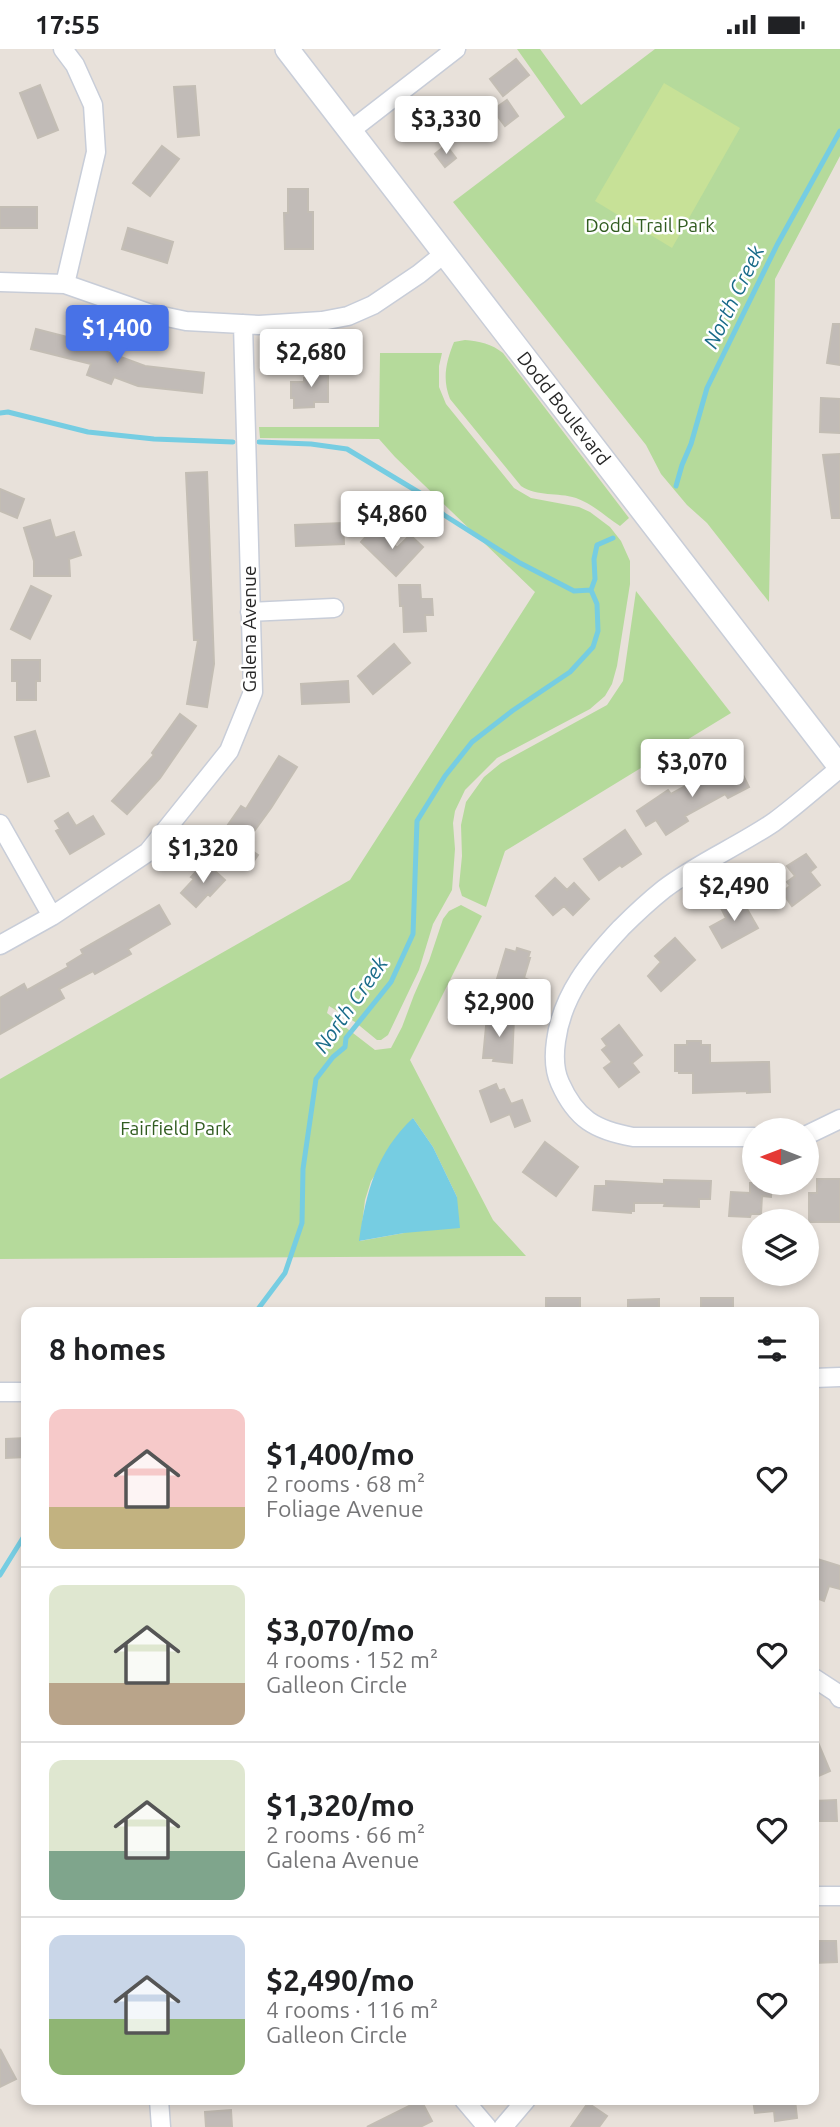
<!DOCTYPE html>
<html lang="en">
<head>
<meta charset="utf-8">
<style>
	body { margin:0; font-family:Ubuntu,sans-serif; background:#f2f2f2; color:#202124; height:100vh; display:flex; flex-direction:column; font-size:26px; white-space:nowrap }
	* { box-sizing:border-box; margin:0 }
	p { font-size:23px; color:#757577 }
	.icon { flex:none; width:38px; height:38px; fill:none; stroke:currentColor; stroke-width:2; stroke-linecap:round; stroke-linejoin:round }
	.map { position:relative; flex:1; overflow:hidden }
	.details { position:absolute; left:21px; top:1258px; width:798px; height:798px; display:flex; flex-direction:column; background:#fff; border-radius:14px; box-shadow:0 4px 10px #0003 }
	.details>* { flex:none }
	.needle { width:46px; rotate:270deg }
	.controls { position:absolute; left:742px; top:1069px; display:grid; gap:14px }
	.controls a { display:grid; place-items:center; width:77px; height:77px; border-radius:50%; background:#fff; box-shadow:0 4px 10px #0003; font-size:35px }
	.price { position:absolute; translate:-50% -60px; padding:0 16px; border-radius:7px; background:#fff; color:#222; font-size:23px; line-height:46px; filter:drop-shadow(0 2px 4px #0008) }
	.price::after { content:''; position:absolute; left:50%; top:42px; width:21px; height:16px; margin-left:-10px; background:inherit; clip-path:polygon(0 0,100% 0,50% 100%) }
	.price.active { background:#4872e7; color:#fff }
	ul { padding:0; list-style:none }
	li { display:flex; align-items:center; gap:21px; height:175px; padding:0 28px }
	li+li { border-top:2px solid #e0e0e0 }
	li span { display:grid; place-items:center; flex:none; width:196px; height:140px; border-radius:14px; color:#555 }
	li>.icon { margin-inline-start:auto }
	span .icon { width:84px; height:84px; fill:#fffc; stroke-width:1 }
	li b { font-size:30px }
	h2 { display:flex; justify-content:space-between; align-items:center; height:84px; padding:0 28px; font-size:30px }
	.status { display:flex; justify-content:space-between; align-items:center; height:49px; padding:0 35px; background:#fff; direction:ltr }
	.status svg { height:19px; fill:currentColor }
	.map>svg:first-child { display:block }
</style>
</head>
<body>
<div class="status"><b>17:55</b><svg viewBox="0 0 49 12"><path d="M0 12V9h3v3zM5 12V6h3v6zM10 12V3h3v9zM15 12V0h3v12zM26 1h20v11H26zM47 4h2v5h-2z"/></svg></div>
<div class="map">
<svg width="840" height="2078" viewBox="0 0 840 2078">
	<rect width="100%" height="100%" fill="#e8e1da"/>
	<path fill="#b5da9b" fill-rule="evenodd" d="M517 0H540L581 56 655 0H840V107L775 230 769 553 707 474 687 456 661 425 646 396 453 153 565 68Z
		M465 291C479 292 492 295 503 304L629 469 620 477C606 468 593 455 576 449 557 443 538 448 521 437L450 350C442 330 446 313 454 293Z
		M380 304H442L439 317V338L446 355 514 439 531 449 579 458 590 463 610 478 621 492 630 512V535L617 617 612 635 605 647 590 660 497 709 465 741 455 762 453 774 455 800 452 841 433 875 419 921 388 986 381 991H377L355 973 329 957 327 964 375 1001 391 999 402 978 414 946 429 912 443 870 449 862 461 856 482 867 410 1011 493 1171 526 1207 0 1210V1030L350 831 535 543 395 408 379 390 260 389 259 378H379ZM413 1069 433 1098 457 1148 404 1184 360 1192 365 1151 371 1132Z
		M636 542 731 664 505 802 486 858 462 847 459 837 462 807 461 776 466 753 484 728 501 714 607 656 623 632Z"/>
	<path fill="#c7e197" d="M664 34 740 79 672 199 595 152Z"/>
	<path fill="#76cde2" d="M413 1069 433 1098 457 1148 460 1179 404 1184 359 1192C366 1143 376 1104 413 1069Z"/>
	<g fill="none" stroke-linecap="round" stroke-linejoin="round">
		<path stroke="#76cde2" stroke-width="5" d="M0 364 8 363 88 383 154 390 233 393
			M259 393 311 395 347 400 420 444 444 466 520 514 574 542 591 541
			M676 437 682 416 691 395 707 339 777 196 840 82
			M255 1264 285 1224 302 1174 303 1120 316 1030 333 1008 345 998 346 989 391 933 413 885 417 772 445 727 472 693 512 662 570 623 593 598 598 582 597 555 591 541 595 530 594 510 597 496 613 489
			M0 1526 26 1484"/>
	</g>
	<path fill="#c1bbb7" stroke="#c3bdb4" stroke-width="2" d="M516 10 529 26 503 47 490 30Z
		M40 36 58 81 38 89 20 44Z
		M195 37 199 86 178 88 174 38Z
		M507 51 518 67 505 77 493 61Z
		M457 56 470 73 445 92 432 75Z
		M446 96 456 109 445 118 435 105Z
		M162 97 179 110 150 147 133 134Z
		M288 140H308V163H313V200H285L284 164H288Z
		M0 158H37V179H0Z
		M128 179 173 193 167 214 122 200Z
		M833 275H840V316L827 314Z
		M36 280 83 292V294L145 317 204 324 202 344 138 337 114 328 111 335 87 326 91 315 31 300Z
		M308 320H328V353H314V358L294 359V349H291V333H304V329H308Z
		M821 349 840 350V384L820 383Z
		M840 405V469H832L823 406Z
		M207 423 214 615 207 658 187 655 198 591H194L186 424Z
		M0 440 24 450 17 469 0 462Z
		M50 471 55 489 74 483 81 506 69 510 70 527H34V512L24 479Z
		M343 474 344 495 296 497 295 476Z
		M375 478 397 499 410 486 423 498 396 527 361 493Z
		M399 536H420L421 550H432L433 566H425L426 582 404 583 403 557H400Z
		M31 537 51 547 30 590 11 580Z
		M394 595 410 614 373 645 358 627Z
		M12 611H40V632H36V651H17V632H12Z
		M348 632 349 653 302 655 301 635Z
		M180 665 196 677 160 729 127 765 112 752 154 706 152 704Z
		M35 682 49 727 28 733 15 688Z
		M279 707 297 718 271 759 244 796 258 806 249 819 217 797 225 785 223 783 241 757 246 760Z
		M724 716 729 726 740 720 749 738 728 749 725 745 685 767 688 772 666 786 656 771 646 777 637 762 668 741 671 745Z
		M68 764 76 777 93 767 104 785 70 805 56 782 60 780 55 772Z
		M625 781 641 805 622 818 620 816 599 831 584 810Z
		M806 805 816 818 810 823 820 836 792 857 782 843 790 837 787 833 795 827 787 817Z
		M205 813 225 831 210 847 208 845 196 858 181 844 194 830 191 828Z
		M555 829 567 841 574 834 589 850 573 866 564 857 553 866 536 847Z
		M739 846 758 879 722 899 710 878 726 869 720 857Z
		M159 856 170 875 128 900 131 905 95 925 93 922 59 940 64 949 0 985V949L24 935 27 941 68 918 67 915 83 905 81 901Z
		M675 889 695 911 661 942 648 927 661 913 655 907Z
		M517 899 530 903 528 909H530L524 929 529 931 524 946 521 945 519 952 493 943 506 900 516 903Z
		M487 967 514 969 512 1014 493 1012 494 1009H483Z
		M619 976 642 1006 632 1014 639 1023 619 1038 604 1019 612 1013 602 1001 607 997 602 990Z
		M687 992H701V996H710V1014L769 1013 770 1043 747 1044V1042L693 1044V1024H679V1022H675V996H687Z
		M496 1035 499 1042 504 1040 511 1055 522 1051 530 1072 515 1078 510 1065 491 1073 480 1042Z
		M545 1093 578 1118 556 1147 523 1123Z
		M817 1130H840V1173H809V1144H817Z
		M664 1131 711 1132 710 1150H699V1158L664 1157 665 1154H634V1162H631V1164L593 1161 595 1137H606V1132L664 1135Z
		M750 1134H772L771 1148 762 1147 761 1165H751L750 1168 729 1167 731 1143 750 1144Z
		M546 1249H580V1264H546Z
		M701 1249H733V1264H701Z
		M659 1250V1264H628V1251Z
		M26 1389V1408L6 1409V1390Z
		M814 1509 840 1517V1540L829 1537 824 1552 814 1548Z
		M814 1684 830 1722 814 1729Z
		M836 1751 837 1772H814V1752Z
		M818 1892H836L837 1913 814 1914V1895H818Z
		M0 2000 16 2030 0 2038Z
		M421 2051 432 2072 420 2078H367Z
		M753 2051H795L797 2069 775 2072 774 2062 755 2064Z
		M588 2054 607 2067 599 2078H571Z
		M231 2061 232 2078H206L205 2063Z"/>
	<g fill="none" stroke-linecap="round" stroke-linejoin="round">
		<g stroke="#c8cdd8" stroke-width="21">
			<path id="minor" d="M63 0 75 16 93 56 96 103 65 235
				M350 82 456 0
				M0 233 65 235 148 264 186 272 259 276 322 272 348 267 373 256 419 225 445 204
				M250 563 334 559
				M0 775 52 867
				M0 896 52 867 148 803 229 702 253 643 243 275
				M807 1086 840 1070
				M754 1088H633C595 1081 576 1070 560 1034 554 1021 554 1006 556 992 562 946 590 912 621 879 635 865 649 852 664 840 698 814 739 797 774 773 797 756 818 737 840 719
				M814 1329 840 1328
				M0 1343H26
				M814 1629 837 1644 840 1649
				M814 1847H840
				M159 2051 161 2078
				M464 2051 487 2078
				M503 2078 526 2051"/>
		</g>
		<g stroke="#c8cdd8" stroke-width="26">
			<path id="tertiary" d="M287 0 840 718"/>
		</g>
		<use href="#minor" stroke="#fff" stroke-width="18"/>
		<use href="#tertiary" stroke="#fff" stroke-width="23"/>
	</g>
	<g text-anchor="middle" stroke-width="5" stroke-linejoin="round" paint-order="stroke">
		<g font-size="19" fill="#315c20" stroke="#fff">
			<text x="650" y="183">Dodd Trail Park</text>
			<text x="176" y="1086">Fairfield Park</text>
		</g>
		<g font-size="19" fill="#272727" stroke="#fff">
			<text transform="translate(564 359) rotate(52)" y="7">Dodd Boulevard</text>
			<text transform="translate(249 580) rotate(-90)" y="7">Galena Avenue</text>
		</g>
		<g font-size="21" font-style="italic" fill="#196b89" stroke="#fff">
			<text transform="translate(734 248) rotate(-64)" y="7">North Creek</text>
			<text transform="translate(351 956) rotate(-55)" y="7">North Creek</text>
		</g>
	</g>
</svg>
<div class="controls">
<a><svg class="needle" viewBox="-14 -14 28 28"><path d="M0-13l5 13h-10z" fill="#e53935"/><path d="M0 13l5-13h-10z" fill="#757577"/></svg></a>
<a><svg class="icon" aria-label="layers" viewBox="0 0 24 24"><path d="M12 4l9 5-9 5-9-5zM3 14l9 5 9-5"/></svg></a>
</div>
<b class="price" style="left:446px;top:107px">$3,330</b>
<b class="price active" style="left:117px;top:316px">$1,400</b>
<b class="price" style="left:311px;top:340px">$2,680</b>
<b class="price" style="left:392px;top:502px">$4,860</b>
<b class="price" style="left:692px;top:750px">$3,070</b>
<b class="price" style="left:203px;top:836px">$1,320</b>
<b class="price" style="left:734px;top:874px">$2,490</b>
<b class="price" style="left:499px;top:990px">$2,900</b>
<section class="details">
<h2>8 homes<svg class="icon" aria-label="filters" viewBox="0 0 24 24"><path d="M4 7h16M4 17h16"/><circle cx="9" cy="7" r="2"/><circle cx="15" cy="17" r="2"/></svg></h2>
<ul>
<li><span style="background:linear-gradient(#f6c9c9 70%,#c2b280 0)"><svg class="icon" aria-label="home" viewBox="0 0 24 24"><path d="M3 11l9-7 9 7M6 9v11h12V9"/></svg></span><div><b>$1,400/mo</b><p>2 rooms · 68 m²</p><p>Foliage Avenue</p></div><svg class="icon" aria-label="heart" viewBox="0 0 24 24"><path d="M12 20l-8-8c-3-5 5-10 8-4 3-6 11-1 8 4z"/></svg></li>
<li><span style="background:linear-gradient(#dfe7d0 70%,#b9a48a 0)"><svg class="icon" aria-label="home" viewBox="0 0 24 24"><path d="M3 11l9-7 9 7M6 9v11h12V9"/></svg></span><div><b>$3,070/mo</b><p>4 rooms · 152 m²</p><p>Galleon Circle</p></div><svg class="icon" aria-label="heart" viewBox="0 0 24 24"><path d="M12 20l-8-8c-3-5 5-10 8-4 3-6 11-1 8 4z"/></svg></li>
<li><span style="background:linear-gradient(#dfe7d0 65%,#7fa58c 0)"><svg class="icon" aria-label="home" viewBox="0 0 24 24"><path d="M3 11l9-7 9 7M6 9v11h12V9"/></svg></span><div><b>$1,320/mo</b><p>2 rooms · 66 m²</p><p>Galena Avenue</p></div><svg class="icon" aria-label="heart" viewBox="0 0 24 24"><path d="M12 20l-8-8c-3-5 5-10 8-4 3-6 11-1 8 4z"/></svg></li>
<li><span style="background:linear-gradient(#c9d6e8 60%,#8fb573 0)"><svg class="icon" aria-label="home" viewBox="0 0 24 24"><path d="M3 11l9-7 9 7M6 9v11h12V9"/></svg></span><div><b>$2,490/mo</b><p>4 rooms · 116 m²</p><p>Galleon Circle</p></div><svg class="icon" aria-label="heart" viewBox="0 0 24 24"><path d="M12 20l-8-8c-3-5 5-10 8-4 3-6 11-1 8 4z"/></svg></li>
</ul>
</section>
</div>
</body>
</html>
